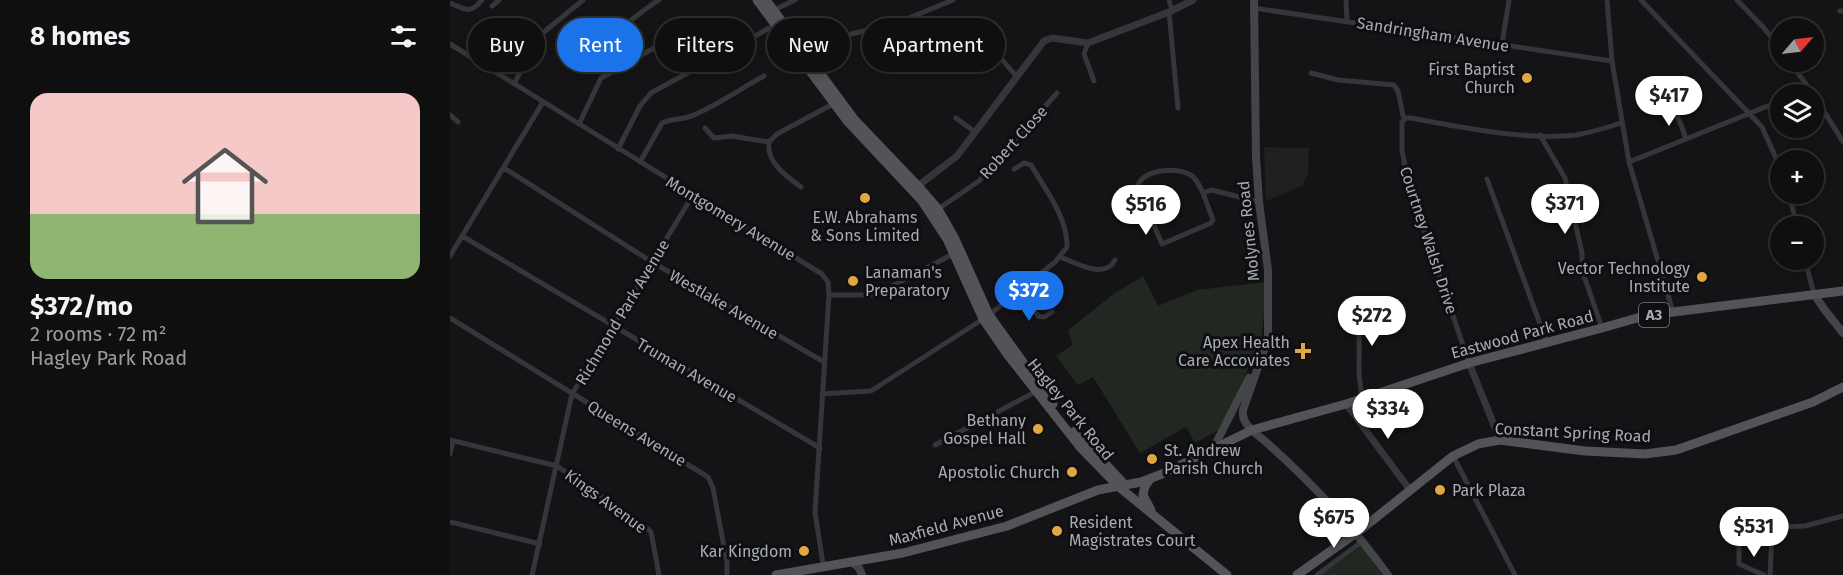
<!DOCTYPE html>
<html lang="en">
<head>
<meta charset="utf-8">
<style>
	body { margin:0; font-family:"Fira Sans",sans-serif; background:#1d1d1e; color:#f1f3f6; height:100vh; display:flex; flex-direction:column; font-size:22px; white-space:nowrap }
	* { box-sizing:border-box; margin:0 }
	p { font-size:20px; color:#9b9c9f }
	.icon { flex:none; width:33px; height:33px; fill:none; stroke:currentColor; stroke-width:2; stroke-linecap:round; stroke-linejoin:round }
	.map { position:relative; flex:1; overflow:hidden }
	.panel { display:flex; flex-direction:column; background:#0f0f10; width:450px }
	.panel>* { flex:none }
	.top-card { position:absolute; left:18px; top:18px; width:570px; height:54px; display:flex; gap:12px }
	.needle { width:39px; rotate:62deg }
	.buttons { position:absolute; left:1320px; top:18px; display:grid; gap:12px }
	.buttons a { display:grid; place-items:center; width:54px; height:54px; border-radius:50%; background:#0f0f10; box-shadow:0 3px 9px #0003,0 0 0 2px #2f2f30; font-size:30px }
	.price { position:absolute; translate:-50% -51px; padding:0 14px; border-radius:21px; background:#fff; color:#222; font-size:20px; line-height:39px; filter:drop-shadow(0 2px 3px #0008) }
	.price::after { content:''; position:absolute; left:50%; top:36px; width:18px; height:14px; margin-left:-9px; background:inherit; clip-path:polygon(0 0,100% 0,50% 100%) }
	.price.on { background:#1a73e8; color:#fff }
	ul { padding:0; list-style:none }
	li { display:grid; align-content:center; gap:12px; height:318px; padding:0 30px }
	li+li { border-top:2px solid #2f2f30 }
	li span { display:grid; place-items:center; height:186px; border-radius:18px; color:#555 }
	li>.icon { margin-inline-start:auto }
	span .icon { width:108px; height:108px; fill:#fffc; stroke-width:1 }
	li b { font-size:26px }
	h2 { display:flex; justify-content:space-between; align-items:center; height:72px; padding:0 30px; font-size:26px }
	.tag { padding:0 21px; border-radius:27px; background:#0f0f10; box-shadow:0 3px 9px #0003,0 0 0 2px #2f2f30; font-size:21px; line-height:54px }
	.tag.on { background:#1a73e8; color:#fff }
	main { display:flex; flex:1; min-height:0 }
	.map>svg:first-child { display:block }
</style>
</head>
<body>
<main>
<section class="panel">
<h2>8 homes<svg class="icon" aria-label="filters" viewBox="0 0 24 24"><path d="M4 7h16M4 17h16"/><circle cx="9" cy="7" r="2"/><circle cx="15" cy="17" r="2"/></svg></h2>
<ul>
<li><span style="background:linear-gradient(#f6c9c9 65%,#8fb573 0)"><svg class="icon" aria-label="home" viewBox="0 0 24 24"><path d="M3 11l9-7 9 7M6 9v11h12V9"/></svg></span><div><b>$372/mo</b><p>2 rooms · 72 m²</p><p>Hagley Park Road</p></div></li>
</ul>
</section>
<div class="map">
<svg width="1393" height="575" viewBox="0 0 1393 575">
	<rect width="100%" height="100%" fill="#141416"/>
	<path fill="#202023" d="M814 147 859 148 858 173 852 186 816 201Z"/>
	<path fill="#212821" d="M693 276 708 306 747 290 817 282 811 342 770 429 745 443 736 427 690 453 643 377 628 385 606 356 623 345 618 330 665 293Z
		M912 546 932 575H871Z"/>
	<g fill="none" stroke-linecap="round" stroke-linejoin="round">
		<path stroke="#36363a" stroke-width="5" d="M719 0 722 10
			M896 0 897 21
			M1157 0 1162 61 1179 162 1223 312
			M1191 0 1312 127 1330 167
			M1287 0 1313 27 1330 48
			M0 3C15 9 20 15 32 0
			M42 6 49 0
			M804 8 1162 61
			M324 10 345 0
			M1390 11H1393
			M719 12 728 108
			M164 32C180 22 193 10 209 0
			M638 43 634 54 644 81
			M0 44 372 274 378 282 379 295 365 512 373 564
			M1052 44 1059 0
			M351 46 447 23 503 0
			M1340 62 1363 94
			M498 64 531 38H534L566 76
			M861 73 888 80 944 85 948 91 954 120
			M64 84 86 42 95 31 133 0
			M1347 94 1360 89
			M1364 95 1393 142
			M1211 102C1227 107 1231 125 1236 139
			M0 115 8 122
			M506 118 525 132
			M129 124 151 78 234 31
			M255 128 264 138 282 136 319 142
			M1090 135 1115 178 1132 253V270L1152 328
			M168 149 190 106 201 93 325 25
			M190 162 212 123C222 118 234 120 244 115 269 104 290 89 314 76
			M1179 162 1330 101
			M54 168 202 262 374 362
			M1037 179 1097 343
			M351 187C336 176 316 162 319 142L327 134 383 104
			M753 193C750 187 748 181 742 176 729 166 695 169 688 185L690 194 712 244 761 223 763 220 753 193 762 190 809 202
			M1339 194 1347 226
			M488 209 529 181 607 93
			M12 236 370 448
			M0 256 93 102
			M610 257C626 263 655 280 665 260
			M1355 260 1364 294
			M572 288 588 316 594 317 602 312
			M379 295H425L503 254
			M901 305C917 340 903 363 913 398
			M539 315 605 262 617 247C618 218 595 189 581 165L574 163 564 169
			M0 318 258 477 263 488 277 563V575
			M1019 363 958 183 952 150V122L956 118H961C1010 127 1077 141 1126 135 1142 132 1156 128 1171 123
			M372 394 421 391 533 319
			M0 440 107 466 198 529 201 532 209 575
			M485 445 585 392
			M0 454 3 441
			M1003 456 1065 575
			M0 522 90 544
			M1289 544V564L1314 575
			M82 575 122 394 243 195
			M867 575 913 541
			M1320 575 1322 533 1328 527 1355 526 1393 516"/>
		<path stroke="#36363a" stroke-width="7" d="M464 189 507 156 594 41 602 38 638 43 719 12 743 0
			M1019 363 1050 440
			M896 404 960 490"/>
		<path stroke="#44454a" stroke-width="8" d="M804 0 806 157 809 202 818 270V339L793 410C791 425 806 433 816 442 860 481 903 527 938 575
			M1364 294 1374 309 1393 333
			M764 447 799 378
			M403 563 409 568 412 575"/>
		<path stroke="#525459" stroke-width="9" d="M307 0 398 122 472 201 497 239 533 319 557 354 630 447 669 487 777 575
			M316 0 404 119 468 186 488 209 505 239 539 315 603 404
			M625 431 675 485
			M701 510 693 495 695 486 701 478
			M326 575 453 553 557 526 648 490 691 482 712 474 802 430 896 404 1019 363 1152 328 1194 316 1223 312 1393 291
			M847 575 913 528 1003 456 1028 444 1050 440 1135 451 1195 454 1226 450 1363 402 1393 387"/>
	</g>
	<g fill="#e1a741" stroke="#0f0f11" stroke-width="2">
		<circle cx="1077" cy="78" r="6"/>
		<circle cx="415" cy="198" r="6"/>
		<circle cx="1252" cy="277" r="6"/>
		<circle cx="403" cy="281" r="6"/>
		<path d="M850 342h6v6h6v6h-6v6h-6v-6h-6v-6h6z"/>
		<circle cx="588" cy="429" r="6"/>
		<circle cx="702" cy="459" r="6"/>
		<circle cx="622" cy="472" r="6"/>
		<circle cx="990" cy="490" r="6"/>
		<circle cx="607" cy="531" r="6"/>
		<circle cx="354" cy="551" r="6"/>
	</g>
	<g text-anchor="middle" stroke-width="6" stroke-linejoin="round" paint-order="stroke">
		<rect fill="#0f0f11" stroke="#797d84" stroke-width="1.5" x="1189" y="303" width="30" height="24" rx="4.5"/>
		<g font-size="15" font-weight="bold" fill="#a7acb5">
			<text x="1204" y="320">A3</text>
		</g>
		<g font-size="16" fill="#a7acb5" stroke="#0f0f11">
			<text transform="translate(983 34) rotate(9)" y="6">Sandringham Avenue</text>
			<text transform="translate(563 142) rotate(-48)" y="6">Robert Close</text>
			<text transform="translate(281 218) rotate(31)" y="6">Montgomery Avenue</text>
			<text transform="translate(798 231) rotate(-96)" y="6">Molynes Road</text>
			<text transform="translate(979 240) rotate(72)" y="6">Courtney Walsh Drive</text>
			<text transform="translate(274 304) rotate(30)" y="6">Westlake Avenue</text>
			<text transform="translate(172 312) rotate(-59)" y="6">Richmond Park Avenue</text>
			<text transform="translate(1072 334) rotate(-15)" y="6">Eastwood Park Road</text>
			<text transform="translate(237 370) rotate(30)" y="6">Truman Avenue</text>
			<text transform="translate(621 409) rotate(51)" y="6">Hagley Park Road</text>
			<text transform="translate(1123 432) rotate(3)" y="6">Constant Spring Road</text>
			<text transform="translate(187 433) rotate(31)" y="6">Queens Avenue</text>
			<text transform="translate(156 501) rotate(36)" y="6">Kings Avenue</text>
			<text transform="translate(496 525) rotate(-15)" y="6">Maxfield Avenue</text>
		</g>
		<g font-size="16" fill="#a7acb5" stroke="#0f0f11" text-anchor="end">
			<text x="1065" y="75">First Baptist<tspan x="1065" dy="18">Church</tspan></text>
			<text x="415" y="223" text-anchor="middle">E.W. Abrahams<tspan x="415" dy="18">&amp; Sons Limited</tspan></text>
			<text x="1240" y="274">Vector Technology<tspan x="1240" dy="18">Institute</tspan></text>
			<text x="415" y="278" text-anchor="start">Lanaman's<tspan x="415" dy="18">Preparatory</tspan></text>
			<text x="840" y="348">Apex Health<tspan x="840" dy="18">Care Accoviates</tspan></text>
			<text x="576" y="426">Bethany<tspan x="576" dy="18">Gospel Hall</tspan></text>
			<text x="714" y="456" text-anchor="start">St. Andrew<tspan x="714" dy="18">Parish Church</tspan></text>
			<text x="610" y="478">Apostolic Church</text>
			<text x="1002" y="496" text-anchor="start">Park Plaza</text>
			<text x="619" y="528" text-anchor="start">Resident<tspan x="619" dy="18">Magistrates Court</tspan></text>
			<text x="342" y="557">Kar Kingdom</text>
		</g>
	</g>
</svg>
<div class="buttons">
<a><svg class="needle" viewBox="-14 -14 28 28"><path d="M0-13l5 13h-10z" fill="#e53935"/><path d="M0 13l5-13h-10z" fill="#9b9c9f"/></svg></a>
<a><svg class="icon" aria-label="layers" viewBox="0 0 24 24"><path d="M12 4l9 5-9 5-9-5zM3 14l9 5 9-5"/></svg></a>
<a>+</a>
<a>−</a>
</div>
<b class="price" style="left:1219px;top:127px">$417</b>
<b class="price" style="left:1115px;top:235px">$371</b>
<b class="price" style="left:696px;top:236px">$516</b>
<b class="price on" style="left:579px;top:322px">$372</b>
<b class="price" style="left:922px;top:347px">$272</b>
<b class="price" style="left:938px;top:440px">$334</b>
<b class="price" style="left:884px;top:549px">$675</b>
<b class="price" style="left:1304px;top:558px">$531</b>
<div class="top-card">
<a class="tag">Buy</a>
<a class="tag on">Rent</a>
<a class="tag">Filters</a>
<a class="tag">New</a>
<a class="tag">Apartment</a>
</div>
</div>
</main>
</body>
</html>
